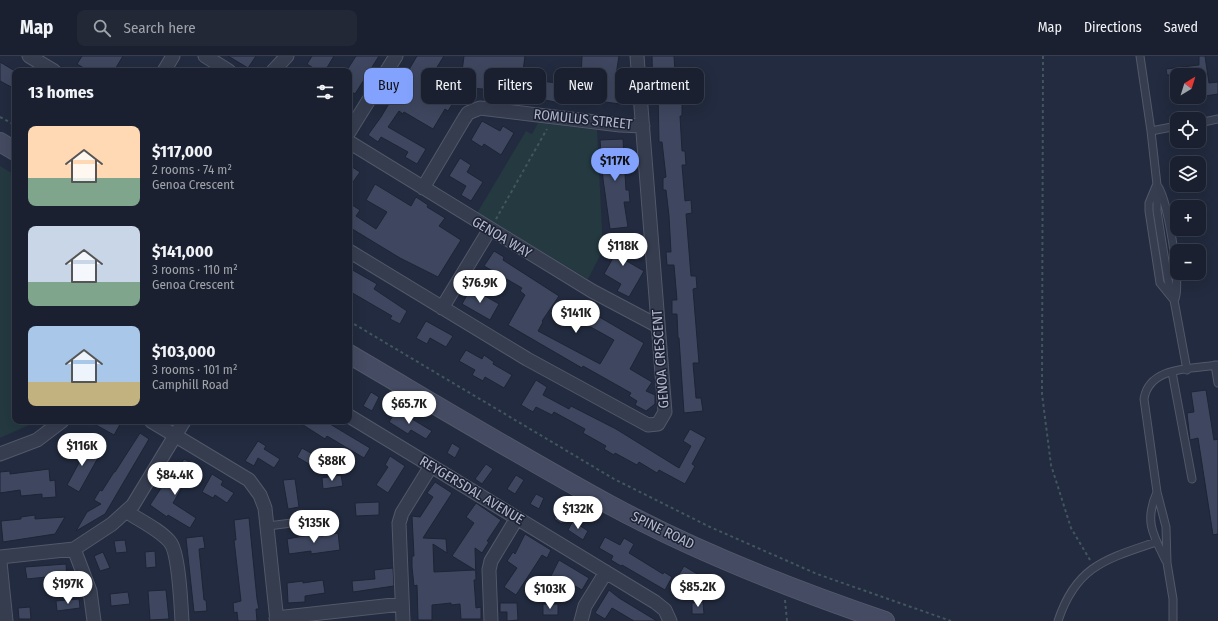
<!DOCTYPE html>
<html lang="en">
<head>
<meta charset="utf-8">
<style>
	body { margin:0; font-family:"Fira Sans Condensed",sans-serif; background:#232837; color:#f1f3f6; height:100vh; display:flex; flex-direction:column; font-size:15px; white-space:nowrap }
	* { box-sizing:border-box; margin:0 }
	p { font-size:13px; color:#9fa3aa }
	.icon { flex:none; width:22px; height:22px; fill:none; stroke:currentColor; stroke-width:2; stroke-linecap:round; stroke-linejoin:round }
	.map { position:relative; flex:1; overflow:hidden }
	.side { position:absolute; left:12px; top:12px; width:340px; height:356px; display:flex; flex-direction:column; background:#1a202f; border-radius:8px; box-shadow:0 4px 16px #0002,0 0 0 1px #383e4b }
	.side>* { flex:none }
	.top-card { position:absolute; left:364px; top:12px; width:380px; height:36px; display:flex; gap:8px }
	.needle { width:26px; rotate:38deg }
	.buttons { position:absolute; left:1170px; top:12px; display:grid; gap:8px }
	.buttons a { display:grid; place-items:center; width:36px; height:36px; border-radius:8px; background:#1a202f; box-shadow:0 4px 16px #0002,0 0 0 1px #383e4b; font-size:20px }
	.price { position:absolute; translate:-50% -34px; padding:0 9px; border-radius:14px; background:#fff; color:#222; font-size:13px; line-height:26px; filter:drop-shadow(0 1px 2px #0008) }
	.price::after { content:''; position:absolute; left:50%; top:24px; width:12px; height:9px; margin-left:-6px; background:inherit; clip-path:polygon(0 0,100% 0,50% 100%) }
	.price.on { background:#83a2fe; color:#111 }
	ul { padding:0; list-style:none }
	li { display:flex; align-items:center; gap:12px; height:100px; padding:0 16px }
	li span { display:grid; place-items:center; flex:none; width:112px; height:80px; border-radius:8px; color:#555 }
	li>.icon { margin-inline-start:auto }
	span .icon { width:48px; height:48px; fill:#fffc; stroke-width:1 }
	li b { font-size:17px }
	h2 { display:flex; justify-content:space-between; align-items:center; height:48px; padding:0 16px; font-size:17px }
	.chip { padding:0 14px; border-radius:8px; background:#1a202f; box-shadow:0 4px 16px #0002,0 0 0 1px #383e4b; font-size:14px; line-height:36px }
	.chip.on { background:#83a2fe; color:#111 }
	header { display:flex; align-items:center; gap:24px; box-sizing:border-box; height:56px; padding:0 20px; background:#1a202f; border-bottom:1px solid #383e4b }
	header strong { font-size:19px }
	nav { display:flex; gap:22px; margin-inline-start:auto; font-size:14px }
	.search { width:280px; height:36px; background:#232837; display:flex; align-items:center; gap:10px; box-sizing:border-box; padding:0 14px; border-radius:8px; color:#9fa3aa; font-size:15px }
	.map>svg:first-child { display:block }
</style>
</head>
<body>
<header>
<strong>Map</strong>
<div class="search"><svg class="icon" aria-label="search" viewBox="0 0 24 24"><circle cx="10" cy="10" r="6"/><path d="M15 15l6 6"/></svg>Search here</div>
<nav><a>Map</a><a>Directions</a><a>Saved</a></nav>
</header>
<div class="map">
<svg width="1218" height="565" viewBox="0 0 1218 565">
	<rect width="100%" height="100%" fill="#222b3f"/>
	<path fill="#243940" d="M538 67 597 74 603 194 588 223 477 157 526 75 532 78Z
		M0 110 15 119V365H38L0 382Z"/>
	<path fill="#3e475f" stroke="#1e2436" d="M82 0H123L114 15H89L77 8Z
		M228 0H256L248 12Z
		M312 0H334L325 15H318L307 8Z
		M356 0H379L355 38 349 34V15L347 14Z
		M417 0H444L427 27H425L455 44 448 55 445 53 433 73 404 56 403 58 399 55 388 71 426 93 417 108 405 101 408 96 381 81 378 86 368 79 381 61Z
		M464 0H525L522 23 558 27V20L581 22 582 0H619L615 25 623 26 620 48 598 45V47L569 44 568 49 505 35 460 31Z
		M652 0H674L677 46H682V60H680L682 95H685L686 109H682L685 145 691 144 692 157 686 158 689 195 691 220H696L697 232 693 233 699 307H693L696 342H701L703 355 684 357 679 282H678L677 258H672V244H677L674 209H667L666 196H671L669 160 666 134H663V122L666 121 662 86H659L658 38 653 39Z
		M1199 0H1205L1209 27 1218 26V38L1199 41V19H1167L1166 13 1199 9Z
		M0 6 15 15V33L0 25Z
		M482 65 500 75 503 70 514 77 501 99 484 88 482 91 471 84Z
		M623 83 626 134H629L630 146H624L628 171 610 173 603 123 600 84Z
		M460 102 471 109 467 116 483 126 471 145 461 139 466 130 449 120Z
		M349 109 360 116 349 132Z
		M375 128 411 150 416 141 428 149 427 151 445 162 439 170 461 184 438 221 400 202 349 171V147L360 154 356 160 376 173 387 156 366 144Z
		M612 176 631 187 623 203 644 215 629 241 617 235 621 228 604 218 618 193 606 186Z
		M494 195 504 201 503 204 559 240 542 265 543 266 538 275 600 308 614 284 580 265 576 272 566 266 577 248 644 287 630 313 652 326 646 335 655 339V348L646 355 635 349 637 345 629 340 631 337 583 310 582 312 508 269 525 239 520 235 522 232 484 210Z
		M349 212 377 228 374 233 407 255 400 268 390 263 392 260 349 235Z
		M471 232 499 248 490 264 462 248Z
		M426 265 453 280 446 291 430 282 427 288 416 282Z
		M466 294 482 303 484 299 494 306 493 308 512 319 504 332 485 321 483 325 472 319 475 314 459 305Z
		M536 324 547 331 543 339 569 353 571 350 616 373 679 412 691 390 683 385 690 373 706 382 692 408 695 410 685 428 659 414 657 417 639 406 637 409 615 397 614 399 604 393 606 390 583 377 585 373 554 356 552 359 536 351 533 356 521 349Z
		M1206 334 1214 384 1218 383V478L1213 479 1198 382 1190 384 1187 357 1194 356 1191 336Z
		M371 336 379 341 372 355 363 350Z
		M397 354 432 375 426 383 411 374 408 378 389 366Z
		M89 365H122L114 379Z
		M297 365H325L370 392 364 402 327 380 325 383Z
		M140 377 149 383 105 458 76 475 87 456 101 448 94 444 100 434 102 435 114 416H115Z
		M258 385 266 390 264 393 280 403 274 412 258 402 254 410 245 405Z
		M452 387 460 392 455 402 447 397Z
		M79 388 99 400 79 436 67 429 80 405 72 400Z
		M302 392 321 403 316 412 297 401Z
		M390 400 405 410 388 437 376 429 388 411 385 409Z
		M184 403 195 409 173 447 196 462 190 472 168 459 167 461 150 449 169 420 172 422Z
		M486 408 493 413 482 428 475 423Z
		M49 413 50 425 55 424 56 441 42 442V438L21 440 20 434 0 437V416L10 415V418Z
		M212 418 223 425 221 429 234 437 227 447 215 439 213 442 202 436Z
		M341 419 343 430 323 433 322 422Z
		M516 419 524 424 515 438 507 433Z
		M295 423 299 451 288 453 283 424Z
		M435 426 452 437 423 482 446 483 447 497 433 488 434 516 475 514 452 500 474 467 466 461 476 447 501 464 487 485 489 486 482 497 475 492 476 524H474L476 552 481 551V563H461L460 548 451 549V547L432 549V564H418L417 529 414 530 412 511V500H414L412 460 420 461 433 441 427 437Z
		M536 438 544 442 539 453 530 448Z
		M379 446V459L356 460 355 447Z
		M559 455 567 459 562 468 554 463Z
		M35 459V463L65 461 55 478 3 486 1 465 21 463V461Z
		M249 462 257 543 259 553H256L257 565H238L237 556 234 557 233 547 241 545 234 484H236L234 464Z
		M573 465 588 475 583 484 568 474Z
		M320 477 321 480 338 477 340 494 311 498V495L289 498 287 483Z
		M525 478 551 494 547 502 542 499 516 539 504 531 517 512 507 505 513 496 515 498Z
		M203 480 205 492 199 493 204 544H206L207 555 194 556 186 482Z
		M605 481 620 489 624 482 634 488 629 497 663 518 664 516 672 521 665 534 622 509 621 510 611 504 613 500 599 492Z
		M125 484 127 496 116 497 114 485Z
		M155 495 156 511 146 512 145 496Z
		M103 496 110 512 100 515 94 500Z
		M559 504 589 522 582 534 575 530 567 543 546 530Z
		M66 508 67 523 57 524 56 520 27 523 25 511Z
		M684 510 699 519 687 538 673 529Z
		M393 512 394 530 353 536 352 525 375 523 374 514Z
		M323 524 325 537 305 540V546L288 547 287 527 303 525V527Z
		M166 534 169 563 150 564 148 535Z
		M609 534 619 542 657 565H634L612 552 605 563 595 557Z
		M128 536 130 548 111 550 110 538Z
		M79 543 80 552 57 555 56 545Z
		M703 546 704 558H692V547Z
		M500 547H517L518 564 507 565V556H500Z
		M543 548H558V559H543Z
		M30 551 31 563H19L18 552Z"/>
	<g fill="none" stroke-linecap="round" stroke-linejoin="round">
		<g stroke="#52586a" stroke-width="9">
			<path id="service" d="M1140 0 1151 75 1157 129V155L1168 224 1174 244 1187 314
				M1199 67 1218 63
				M1151 75 1177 70
				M1157 129C1168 143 1181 226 1175 243
				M1156 130 1149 147V155L1160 227 1173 243
				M1215 309 1218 327
				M1172 316 1192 423
				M1157 436C1144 465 1153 479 1166 505
				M268 470 331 462
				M1058 565C1076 510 1106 503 1156 486
				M1173 565V543L1167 507 1166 471 1157 436 1144 343C1149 310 1192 313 1218 309"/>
		</g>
		<g stroke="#52586a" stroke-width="15">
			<path id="minor" d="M29 0 54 15
				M205 0 229 15
				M164 15 173 0
				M273 15 287 0
				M349 76 396 0
				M349 86 592 235 658 270
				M423 132 464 63 468 57 480 52 620 69 643 70
				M349 195 527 303 648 369 658 368 665 356 637 0
				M442 252 490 173
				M349 360 655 546 665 554 670 565
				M151 365 249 424 260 439 265 452 277 565
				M0 398 37 384 62 365
				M127 456C141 465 160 474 170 486 179 497 181 549 182 565
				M74 493 90 535 94 565
				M0 501 74 493 112 468 133 449 184 365
				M0 506 6 565
				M276 562 402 548
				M403 565 399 467 402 457 431 410
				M491 565 489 514 491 505 517 462
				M581 565 585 550 606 516"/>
		</g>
		<g stroke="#52586a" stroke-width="20">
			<path id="secondary" d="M0 86 15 95
				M349 298C436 349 522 401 610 449 697 496 791 533 885 565"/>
		</g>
		<path stroke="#42565d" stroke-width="2" stroke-dasharray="3 3" stroke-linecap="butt" d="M1043 0 1042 338 1051 409 1071 472 1090 504
			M0 61 15 69
			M496 163 547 73
			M349 265 614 423 710 471 817 518 951 565
			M785 544 787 565"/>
		<use href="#service" stroke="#363d4f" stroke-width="7"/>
		<use href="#minor" stroke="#363d4f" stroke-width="13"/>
		<use href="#secondary" stroke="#444b62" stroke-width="18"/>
	</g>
	<g text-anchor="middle" stroke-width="3" stroke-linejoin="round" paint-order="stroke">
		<g font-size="14" fill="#b2b8ca" stroke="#1c2234">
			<text transform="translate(583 63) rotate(6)" y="5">ROMULUS STREET</text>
			<text transform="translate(502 181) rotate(31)" y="5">GENOA WAY</text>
			<text transform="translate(660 303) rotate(-94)" y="5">GENOA CRESCENT</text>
			<text transform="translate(472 434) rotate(31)" y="5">REYGERSDAL AVENUE</text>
			<text transform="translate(663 474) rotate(26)" y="5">SPINE ROAD</text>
		</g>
	</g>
</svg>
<div class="buttons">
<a><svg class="needle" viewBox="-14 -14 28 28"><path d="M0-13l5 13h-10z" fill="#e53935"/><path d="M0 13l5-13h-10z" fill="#9fa3aa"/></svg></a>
<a><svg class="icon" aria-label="locate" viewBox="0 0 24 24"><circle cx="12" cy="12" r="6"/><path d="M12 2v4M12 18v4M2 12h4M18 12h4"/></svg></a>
<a><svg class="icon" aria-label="layers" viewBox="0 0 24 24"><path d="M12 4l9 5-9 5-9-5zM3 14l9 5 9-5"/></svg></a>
<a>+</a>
<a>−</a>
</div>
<b class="price on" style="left:615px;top:126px">$117K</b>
<b class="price" style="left:623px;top:211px">$118K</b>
<b class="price" style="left:480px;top:248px">$76.9K</b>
<b class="price" style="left:576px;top:278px">$141K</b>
<b class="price" style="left:409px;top:369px">$65.7K</b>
<b class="price" style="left:82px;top:411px">$116K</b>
<b class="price" style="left:332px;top:426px">$88K</b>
<b class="price" style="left:175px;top:440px">$84.4K</b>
<b class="price" style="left:578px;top:474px">$132K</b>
<b class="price" style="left:314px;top:488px">$135K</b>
<b class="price" style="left:68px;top:549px">$197K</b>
<b class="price" style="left:698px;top:552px">$85.2K</b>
<b class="price" style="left:550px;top:554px">$103K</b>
<div class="top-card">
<a class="chip on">Buy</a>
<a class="chip">Rent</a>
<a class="chip">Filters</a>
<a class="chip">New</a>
<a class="chip">Apartment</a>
</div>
<section class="side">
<h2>13 homes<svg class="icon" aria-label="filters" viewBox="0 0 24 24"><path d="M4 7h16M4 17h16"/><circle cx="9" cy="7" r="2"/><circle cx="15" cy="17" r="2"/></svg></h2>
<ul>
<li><span style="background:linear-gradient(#ffd9b3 65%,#7fa58c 0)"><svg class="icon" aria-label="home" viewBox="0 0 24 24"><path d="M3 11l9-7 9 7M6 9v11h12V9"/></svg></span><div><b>$117,000</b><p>2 rooms · 74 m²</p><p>Genoa Crescent</p></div></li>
<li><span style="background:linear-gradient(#c9d6e8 70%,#7fa58c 0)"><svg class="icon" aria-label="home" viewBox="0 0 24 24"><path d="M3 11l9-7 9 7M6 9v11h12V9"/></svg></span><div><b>$141,000</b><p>3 rooms · 110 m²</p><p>Genoa Crescent</p></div></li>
<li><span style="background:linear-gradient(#a9c7e8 70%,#c2b280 0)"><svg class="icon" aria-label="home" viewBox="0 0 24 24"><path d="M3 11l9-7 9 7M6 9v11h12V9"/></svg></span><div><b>$103,000</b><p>3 rooms · 101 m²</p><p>Camphill Road</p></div></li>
</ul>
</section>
</div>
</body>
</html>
